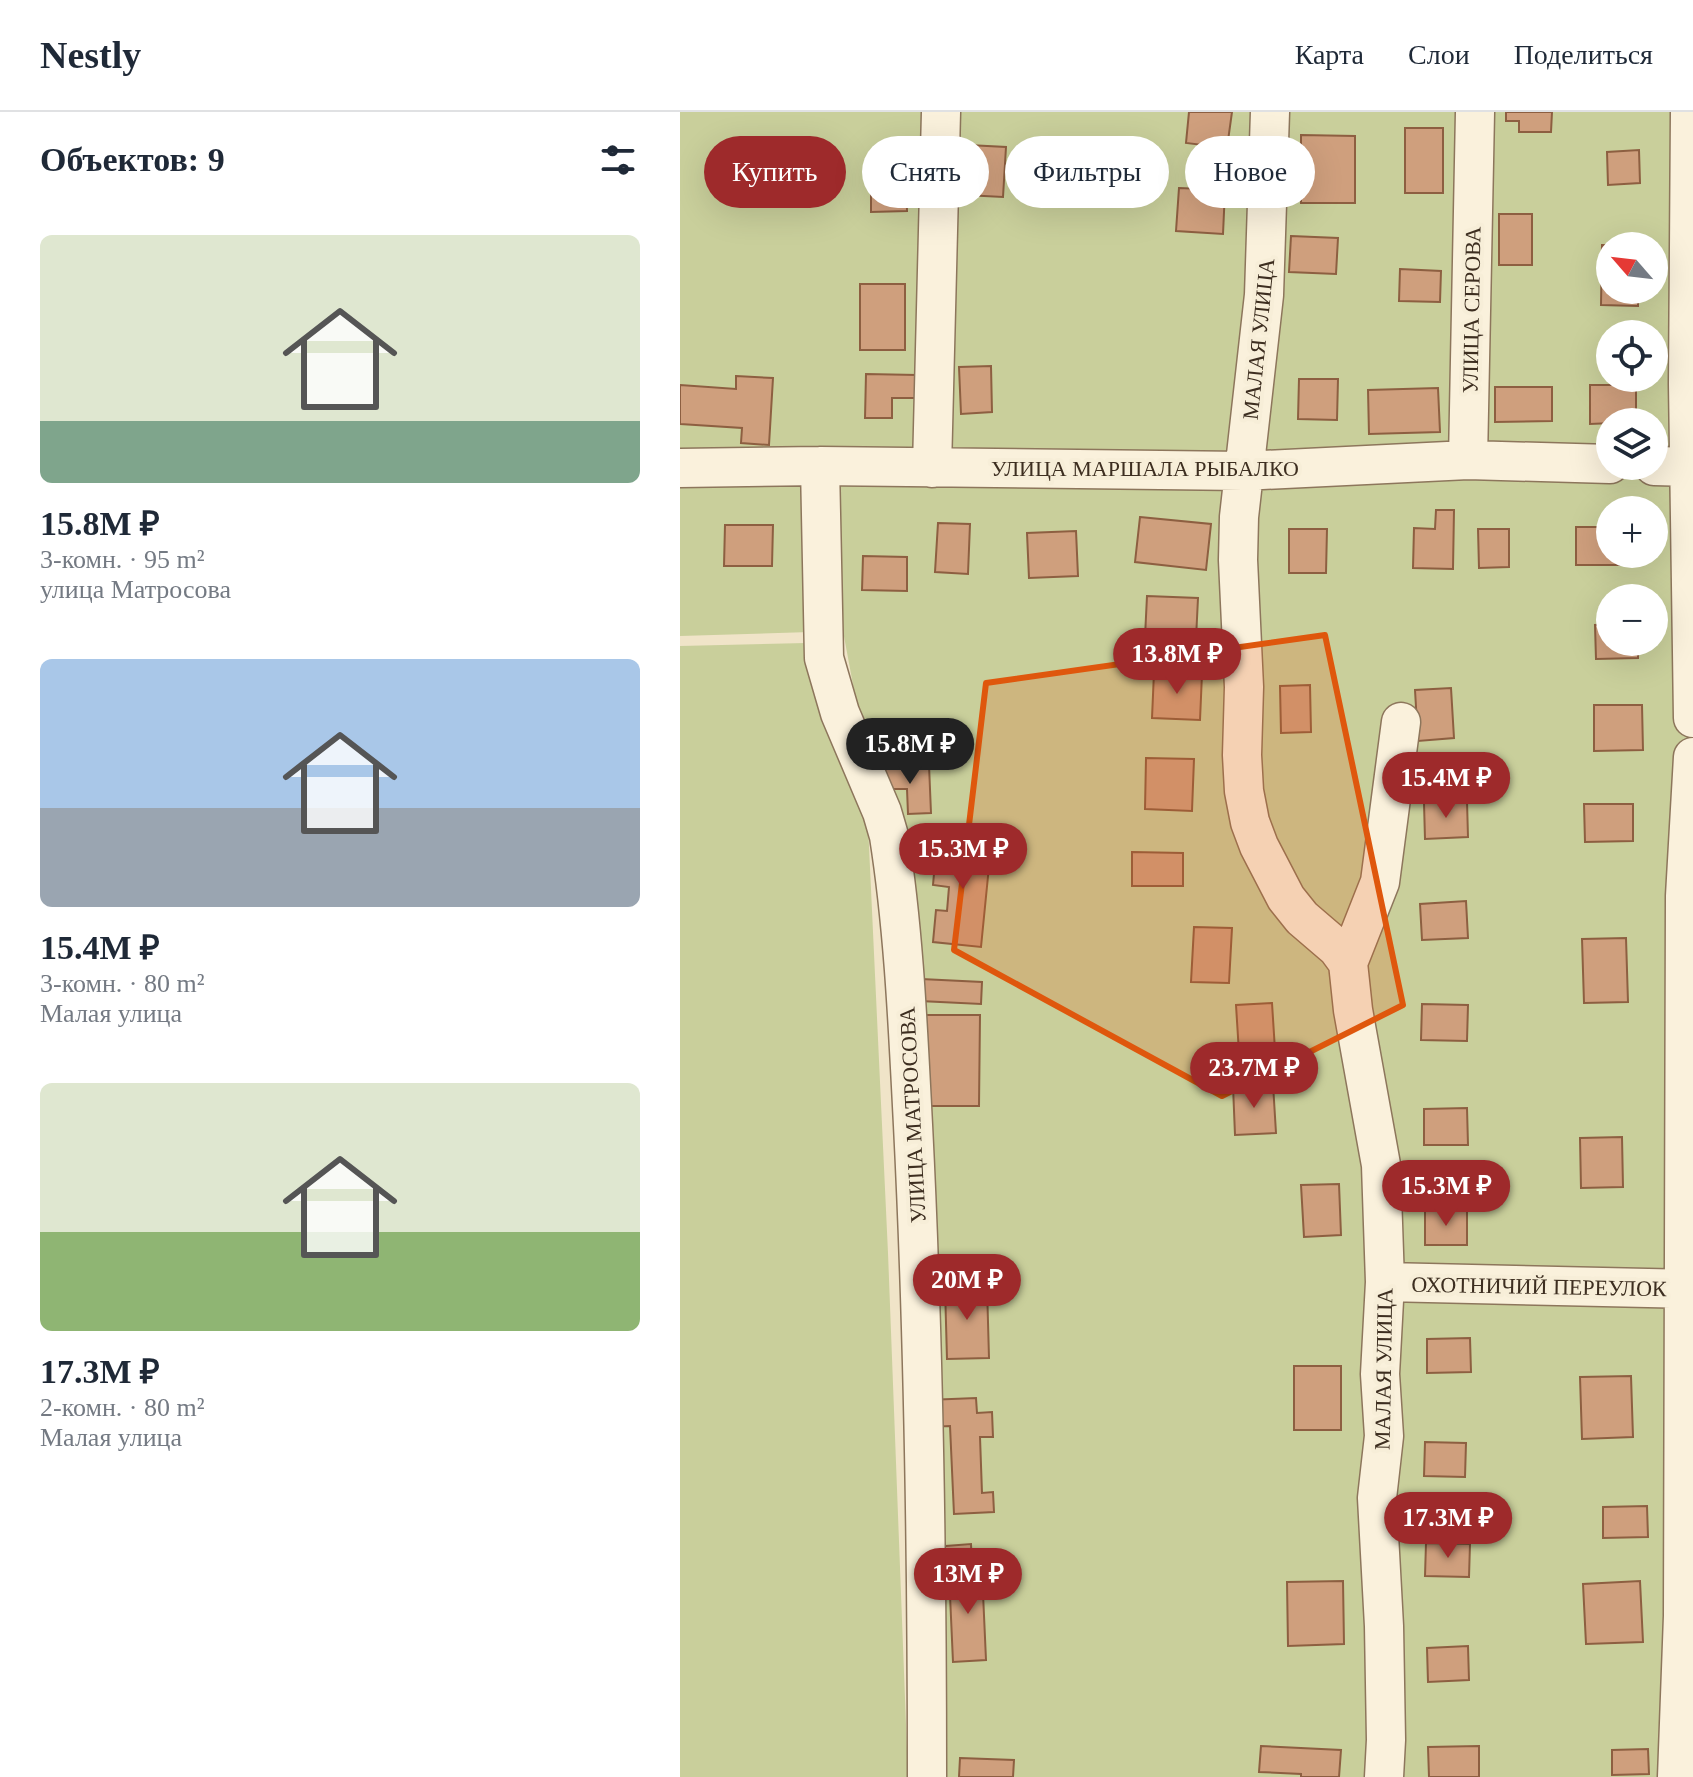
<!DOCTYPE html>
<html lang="ru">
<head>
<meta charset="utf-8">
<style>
	body { margin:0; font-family:Georgia,serif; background:#f2f2f3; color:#1f2937; height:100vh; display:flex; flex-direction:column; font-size:30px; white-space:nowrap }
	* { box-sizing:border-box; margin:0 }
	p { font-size:26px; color:#747a83 }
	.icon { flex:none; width:44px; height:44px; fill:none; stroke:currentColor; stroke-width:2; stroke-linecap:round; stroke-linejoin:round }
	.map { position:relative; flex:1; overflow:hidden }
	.details { display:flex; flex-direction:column; background:#fff; width:680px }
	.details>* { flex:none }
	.top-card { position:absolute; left:24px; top:24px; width:760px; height:72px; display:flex; gap:16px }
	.needle { width:52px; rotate:298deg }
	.buttons { position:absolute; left:916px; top:120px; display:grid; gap:16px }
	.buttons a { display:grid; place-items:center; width:72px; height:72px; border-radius:50%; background:#fff; box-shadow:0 8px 32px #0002; font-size:40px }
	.price { position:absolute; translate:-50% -68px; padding:0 18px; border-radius:28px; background:#9e2a2b; color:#fff; font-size:26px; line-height:52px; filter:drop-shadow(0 2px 4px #0008) }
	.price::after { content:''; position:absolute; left:50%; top:48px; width:24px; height:18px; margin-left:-12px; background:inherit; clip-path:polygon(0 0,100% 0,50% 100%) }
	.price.current { background:#222; color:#fff }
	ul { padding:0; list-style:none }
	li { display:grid; align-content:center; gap:16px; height:424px; padding:0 40px }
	li span { display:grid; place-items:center; height:248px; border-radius:12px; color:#555 }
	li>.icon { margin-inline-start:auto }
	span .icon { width:144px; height:144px; fill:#fffc; stroke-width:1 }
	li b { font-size:34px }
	h2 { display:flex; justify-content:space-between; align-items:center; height:96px; padding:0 40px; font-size:34px }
	.pill { padding:0 28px; border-radius:36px; background:#fff; box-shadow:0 8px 32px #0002; font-size:28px; line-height:72px }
	.pill.current { background:#9e2a2b; color:#fff }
	header { display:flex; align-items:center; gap:48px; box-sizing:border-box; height:112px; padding:0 40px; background:#fff; border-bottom:2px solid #e0e1e3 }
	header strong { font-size:38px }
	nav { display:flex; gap:44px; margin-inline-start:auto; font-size:28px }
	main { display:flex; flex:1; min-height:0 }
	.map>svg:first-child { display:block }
</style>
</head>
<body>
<header>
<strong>Nestly</strong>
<nav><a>Карта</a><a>Слои</a><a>Поделиться</a></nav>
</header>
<main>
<section class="details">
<h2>Объектов: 9<svg class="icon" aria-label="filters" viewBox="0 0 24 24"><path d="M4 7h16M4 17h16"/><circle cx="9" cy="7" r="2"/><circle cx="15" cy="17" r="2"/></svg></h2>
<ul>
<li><span style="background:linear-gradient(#dfe7d0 75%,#7fa58c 0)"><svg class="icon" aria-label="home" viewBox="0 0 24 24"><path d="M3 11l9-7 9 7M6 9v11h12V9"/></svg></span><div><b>15.8M ₽</b><p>3-комн. · 95 m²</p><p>улица Матросова</p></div></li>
<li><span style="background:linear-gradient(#a9c7e8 60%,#9aa5b1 0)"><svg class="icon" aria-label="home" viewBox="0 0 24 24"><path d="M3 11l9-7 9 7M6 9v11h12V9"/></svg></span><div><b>15.4M ₽</b><p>3-комн. · 80 m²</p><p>Малая улица</p></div></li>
<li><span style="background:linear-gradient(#dfe7d0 60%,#8fb573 0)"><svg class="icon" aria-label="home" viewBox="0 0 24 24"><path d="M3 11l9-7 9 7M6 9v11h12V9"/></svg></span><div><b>17.3M ₽</b><p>2-комн. · 80 m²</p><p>Малая улица</p></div></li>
</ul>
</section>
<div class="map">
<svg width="1013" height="1665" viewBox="0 0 1013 1665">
	<rect width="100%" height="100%" fill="#f0e4c8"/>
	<path fill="#c9cf9b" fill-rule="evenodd" d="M0 0H1013V1665H256L241 938 163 519 0 524ZM930 134H974V178H930ZM930 222H974V266H930ZM930 310H974V354H930ZM930 398H974V442H930ZM930 486H974V530H930Z
		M126 531 188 713 208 1141 228 1665H0V534Z"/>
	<path fill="#cf9f7d" stroke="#8d5f41" stroke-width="2" d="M509 0H552L547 36 506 31Z
		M826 0H872L871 20H839V9H826Z
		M725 16H763V81H725Z
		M621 23 675 24V91H621Z
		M288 33 326 35 323 85 285 83Z
		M959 38 960 71 928 73 927 40Z
		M191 54H226L227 99 191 100Z
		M499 76 545 78 543 122 496 119Z
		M819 102H852V153H819Z
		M611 124 658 126 656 162 609 160Z
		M922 133 959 134H930V178H958V194L921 193Z
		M720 157 761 159 760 190 719 189Z
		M180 172H225V238H180Z
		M311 254 312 300 281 302 279 255Z
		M186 262 237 263V286H212V306H185Z
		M56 264 93 266 89 333 61 331 62 316 0 312V273L56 277Z
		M619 267H658L657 308 618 307Z
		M910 273H956V310L910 312Z
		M815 275H872V309L815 310Z
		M758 276 760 320 689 322 688 278Z
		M756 398H774L773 457 733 456 734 416 755 417Z
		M460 405 531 412 526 458 455 450Z
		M258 411 290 412 288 462 255 460Z
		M45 413H93L92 454H44Z
		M896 415H930V442H954V453H896Z
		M609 417H647L646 461H609Z
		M798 417H829V455L799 456Z
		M396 419 398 464 349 466 347 421Z
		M183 444 227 445V479L182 478Z
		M467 484 518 486 516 527 465 525Z
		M930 512V530H958V546L916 547 915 513Z
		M474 560 522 562 520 608 472 606Z
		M630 573 631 620 601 621 600 574Z
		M771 576 774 626 738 629 735 578Z
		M914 593H962L963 638 914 639Z
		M466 646 514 647 512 699 465 697Z
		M249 653 251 701 228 702 227 677H202V655Z
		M787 689 788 725 745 727 744 691Z
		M904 692H953V729L905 730Z
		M278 721 312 724 301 835 253 830 256 798 267 799 269 775 253 773 256 739 276 741Z
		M452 740 503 741V774H452Z
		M786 789 788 826 742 828 740 792Z
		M514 815 552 816 549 871 511 870Z
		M946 826 948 890 904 891 902 827Z
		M241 867 302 870 301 892 240 889Z
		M592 891 595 938 559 941 556 893Z
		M742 892 788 893 787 929 741 928Z
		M243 903H300L299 994H242Z
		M593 972 596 1021 555 1023 553 974Z
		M787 996 788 1033H744V997Z
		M942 1025 943 1075 901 1076 900 1026Z
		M659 1072 661 1123 624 1125 621 1073Z
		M745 1098 787 1099V1133H745Z
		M307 1174 309 1246 267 1247 265 1175Z
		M790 1226 791 1260 747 1261V1227Z
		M614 1254H661V1318H614Z
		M951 1264 953 1325 902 1327 900 1265Z
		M296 1286 297 1301 312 1300 313 1325H300L302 1381 313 1380 314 1400 274 1402 270 1314 248 1315 247 1288Z
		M745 1330 786 1331 785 1365 744 1364Z
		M967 1394 968 1425 923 1426V1395Z
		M746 1431 790 1432 789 1465 745 1464Z
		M291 1432 292 1455 254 1457 253 1435Z
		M302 1459 306 1548 273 1550 269 1461Z
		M663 1469 664 1532 608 1534 607 1470Z
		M960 1469 963 1530 906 1532 903 1472Z
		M788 1534 789 1568 748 1570 747 1536Z
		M581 1634 661 1638 659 1665H621V1662L579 1660Z
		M799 1634V1665H749L748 1635Z
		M968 1637 969 1662 932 1663V1638Z
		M280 1646 334 1648 333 1665H279Z"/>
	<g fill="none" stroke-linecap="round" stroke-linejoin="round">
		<g stroke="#8d765c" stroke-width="41">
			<path id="minor" d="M590 0 584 183 559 405 558 448 564 575 562 643 564 679 570 710 579 734 606 786 622 806 657 836 668 851 673 898 701 1053 705 1170 700 1262 704 1324 697 1386 704 1514 706 1628 704 1665
				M1010 0 1008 272 1013 606
				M788 348 795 0
				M140 354 144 546 160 601 202 700 209 724C224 819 228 917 233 1013 244 1230 247 1448 247 1665
				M974 354 1013 355
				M0 356 140 354 563 359 788 348 930 352
				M252 356 261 0
				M668 851 700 770 721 610
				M705 1170 1013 1177
				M997 1665 1003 1504 1005 784 1013 645"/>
		</g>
		<use href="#minor" stroke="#faf1dc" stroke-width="38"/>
	</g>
	<path fill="#df570d" fill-opacity="0.2" stroke="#df570d" stroke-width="6" stroke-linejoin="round" d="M645 523 723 893 542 984 274 838 306 571Z"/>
	<g text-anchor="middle" stroke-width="8" stroke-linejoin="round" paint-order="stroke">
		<g font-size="22" fill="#3d2e20" stroke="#f7eed8">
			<text transform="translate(791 198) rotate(-89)" y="8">УЛИЦА СЕРОВА</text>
			<text transform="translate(578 227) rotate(-84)" y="8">МАЛАЯ УЛИЦА</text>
			<text x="465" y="364">УЛИЦА МАРШАЛА РЫБАЛКО</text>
			<text transform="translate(232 1003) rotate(-93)" y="8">УЛИЦА МАТРОСОВА</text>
			<text transform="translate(859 1174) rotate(1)" y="8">ОХОТНИЧИЙ ПЕРЕУЛОК</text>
			<text transform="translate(703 1257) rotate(-89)" y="8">МАЛАЯ УЛИЦА</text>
		</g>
	</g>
</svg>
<div class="buttons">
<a><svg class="needle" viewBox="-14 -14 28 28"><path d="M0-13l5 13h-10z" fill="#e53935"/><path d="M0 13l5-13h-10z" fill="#747a83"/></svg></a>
<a><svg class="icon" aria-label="locate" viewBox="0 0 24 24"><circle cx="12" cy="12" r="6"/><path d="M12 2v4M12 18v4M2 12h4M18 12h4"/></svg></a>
<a><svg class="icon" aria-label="layers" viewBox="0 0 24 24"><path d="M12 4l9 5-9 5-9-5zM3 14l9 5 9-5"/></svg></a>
<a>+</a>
<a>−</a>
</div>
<b class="price" style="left:497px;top:584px">13.8M ₽</b>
<b class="price current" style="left:230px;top:674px">15.8M ₽</b>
<b class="price" style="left:766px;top:708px">15.4M ₽</b>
<b class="price" style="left:283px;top:779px">15.3M ₽</b>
<b class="price" style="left:574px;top:998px">23.7M ₽</b>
<b class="price" style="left:766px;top:1116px">15.3M ₽</b>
<b class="price" style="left:287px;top:1210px">20M ₽</b>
<b class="price" style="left:768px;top:1448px">17.3M ₽</b>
<b class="price" style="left:288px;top:1504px">13M ₽</b>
<div class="top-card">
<a class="pill current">Купить</a>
<a class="pill">Снять</a>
<a class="pill">Фильтры</a>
<a class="pill">Новое</a>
</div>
</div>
</main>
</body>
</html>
